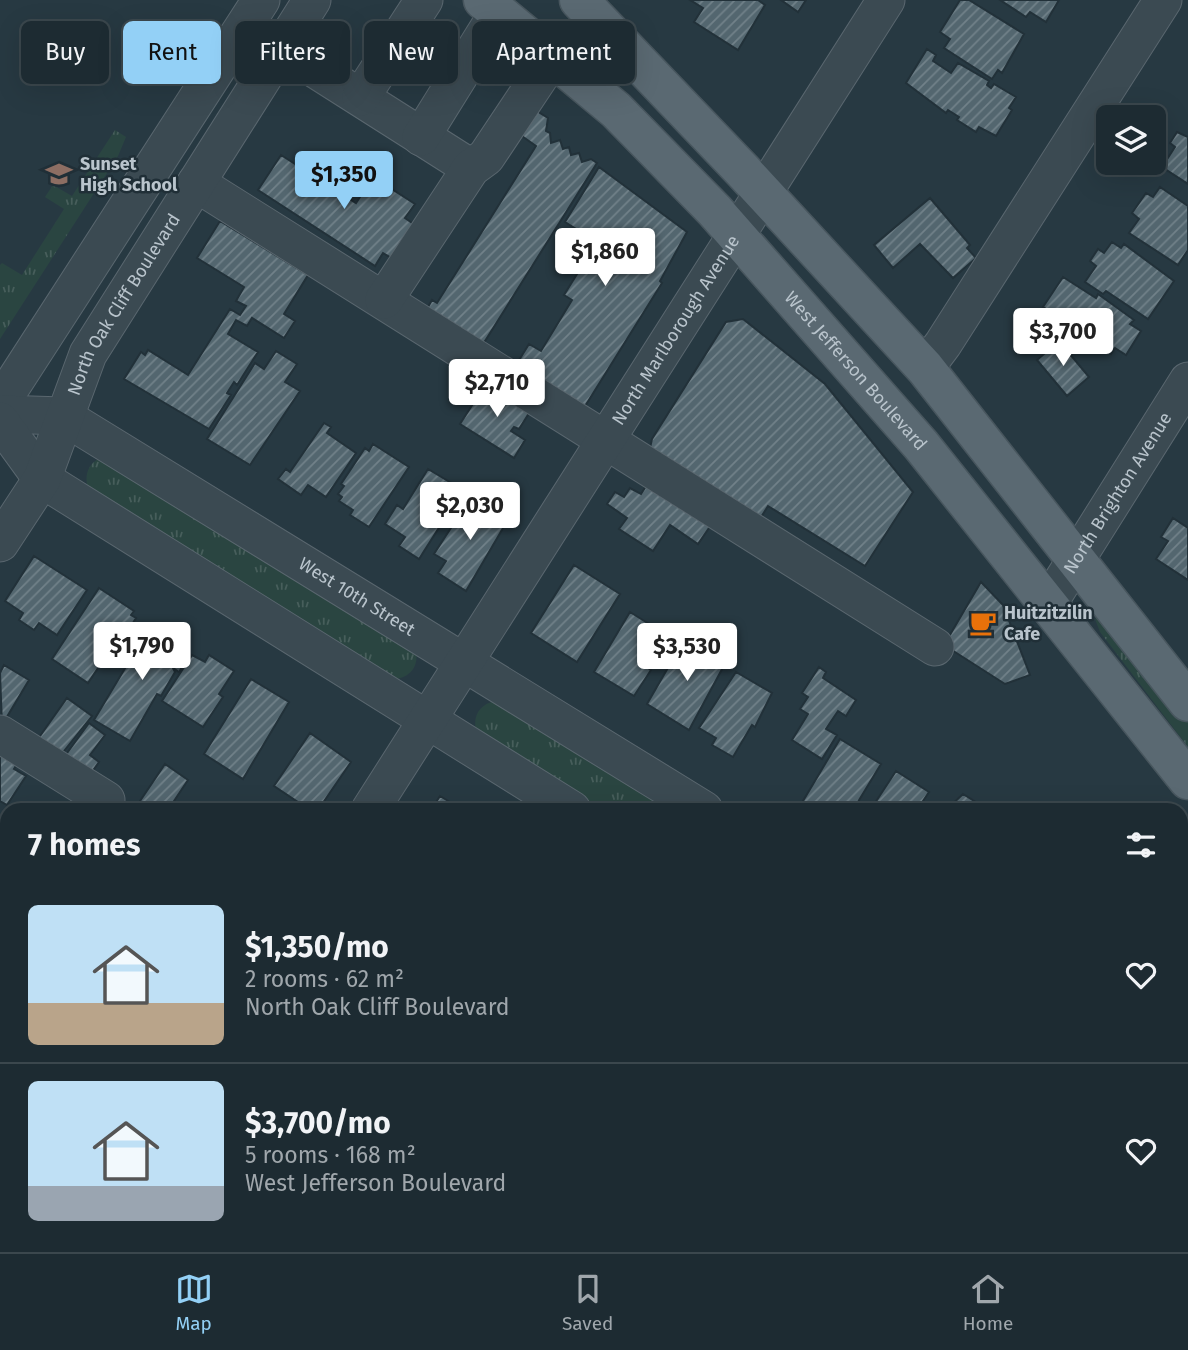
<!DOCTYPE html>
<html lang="en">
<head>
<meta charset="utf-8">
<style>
	body { margin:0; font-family:"Fira Sans",sans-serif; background:#25333a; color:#f1f3f6; height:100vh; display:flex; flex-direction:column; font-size:26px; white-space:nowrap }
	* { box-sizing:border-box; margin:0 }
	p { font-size:23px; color:#a0a7ac }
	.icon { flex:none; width:38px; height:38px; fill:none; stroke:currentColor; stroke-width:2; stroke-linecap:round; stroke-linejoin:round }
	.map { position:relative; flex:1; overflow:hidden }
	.side { position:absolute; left:0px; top:803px; width:1188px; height:450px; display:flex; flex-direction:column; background:#1d2b32; border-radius:21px 21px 0 0; box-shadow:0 7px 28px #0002,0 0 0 2px #3b474d }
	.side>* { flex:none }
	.guide { position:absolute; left:21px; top:21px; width:700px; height:63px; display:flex; gap:14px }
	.tools { position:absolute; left:1096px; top:105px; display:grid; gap:14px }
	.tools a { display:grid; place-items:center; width:70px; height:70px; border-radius:10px; background:#1d2b32; box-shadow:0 7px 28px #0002,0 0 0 2px #3b474d; font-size:35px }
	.price { position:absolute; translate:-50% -60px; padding:0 16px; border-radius:7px; background:#fff; color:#222; font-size:23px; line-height:46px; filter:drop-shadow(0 2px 4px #0008) }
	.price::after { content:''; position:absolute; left:50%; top:42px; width:21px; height:16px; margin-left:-10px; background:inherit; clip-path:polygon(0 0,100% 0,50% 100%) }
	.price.selected { background:#93d0f6; color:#111 }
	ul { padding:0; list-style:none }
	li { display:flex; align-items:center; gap:21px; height:175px; padding:0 28px }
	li+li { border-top:2px solid #3b474d }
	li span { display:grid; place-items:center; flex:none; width:196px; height:140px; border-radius:10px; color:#555 }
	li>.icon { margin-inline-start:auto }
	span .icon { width:84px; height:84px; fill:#fffc; stroke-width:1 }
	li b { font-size:30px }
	h2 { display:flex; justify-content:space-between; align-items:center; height:84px; padding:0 28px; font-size:30px }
	.chip { padding:0 24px; border-radius:10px; background:#1d2b32; box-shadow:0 7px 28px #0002,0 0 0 2px #3b474d; font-size:24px; line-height:63px }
	.chip.selected { background:#93d0f6; color:#111 }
	.tab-bar { display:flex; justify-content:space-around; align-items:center; height:98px; border-top:2px solid #3b474d; background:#1d2b32; font-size:19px; color:#a0a7ac }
	.tab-bar a { display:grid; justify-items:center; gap:4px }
	.tab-bar .selected { color:#93d0f6 }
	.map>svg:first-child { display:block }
</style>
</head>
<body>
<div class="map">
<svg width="1188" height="1252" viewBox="0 0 1188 1252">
	<defs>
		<pattern id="grass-tufts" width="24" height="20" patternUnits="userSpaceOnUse" patternTransform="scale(1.75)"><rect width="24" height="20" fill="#2a4541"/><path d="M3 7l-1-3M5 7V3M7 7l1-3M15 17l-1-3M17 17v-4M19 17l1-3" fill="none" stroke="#475e5b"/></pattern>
		<pattern id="building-hatch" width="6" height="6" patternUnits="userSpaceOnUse" patternTransform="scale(1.75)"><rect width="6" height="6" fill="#53666f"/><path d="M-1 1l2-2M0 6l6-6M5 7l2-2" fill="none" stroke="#718189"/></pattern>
	</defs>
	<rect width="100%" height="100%" fill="#273942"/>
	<path fill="url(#grass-tufts)" d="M158 24 192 44 182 59H162L168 48 147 34 152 26Z
		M115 130 126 137 118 156 0 339V265L2 263 22 275 64 209 45 197 53 185 72 196Z
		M100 458 416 649C419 668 410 678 391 680L89 492C84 478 86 465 100 458Z
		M1102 614 1188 720V747L1100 632 1095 619Z
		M496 701 675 810H595L478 737C471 720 477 704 496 701Z"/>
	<path fill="#2a4541" d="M1018 1246H1106L1102 1252H1014Z"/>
	<path fill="url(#building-hatch)" stroke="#223139" stroke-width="2" d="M690 0H758L765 5 738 50 694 22 703 8Z
		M781 0H806L798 12Z
		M960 0H969L1024 34 1002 73 998 70 992 79 944 48 950 39 940 32Z
		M1000 0H1059L1046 22 1030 12 1026 17Z
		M927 49 936 55 933 61 951 73 958 63 989 81 987 85 991 88 994 84 1016 97 1009 108 1012 110 996 136 979 127 976 132 957 120 959 117 948 110 946 113 906 83Z
		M535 110 548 118 546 131 550 133 551 143 560 140 563 149 569 147 571 155 579 153 582 162 591 159 597 163 480 349 424 314 432 300 437 303 536 146 519 134Z
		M1177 132 1188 137V184L1162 167 1175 147 1170 143Z
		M281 155 356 203 373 177 415 204 405 218 415 225 393 259 383 253 375 266 258 190Z
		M599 167 687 232 660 281 662 283 582 411 516 365 529 344 541 351 572 300 564 295 597 242 565 222Z
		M1160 187 1188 206V250L1178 265 1129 233 1139 219 1132 213 1146 193 1153 197Z
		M930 198 970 245 967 248 976 258 953 278 920 244 893 268 874 245Z
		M220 221 308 275 284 314 295 321 284 338 252 318 247 326 236 320 228 334 258 352 237 385 234 382 227 393 231 395 209 429 124 379 141 352 145 355 148 350 188 375 230 309 240 315 246 306 236 301 244 287 197 258Z
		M1112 242 1121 248 1124 244 1174 281 1148 319 1106 291 1103 294 1085 282 1096 266 1090 261 1098 249 1104 253Z
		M1063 277 1096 298 1098 294 1134 320 1130 324 1141 331 1126 355 1115 348 1111 354 1082 338 1072 331 1075 327 1043 307Z
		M743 319 825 384 913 492 865 566 768 506 758 522 650 448 652 439 726 322Z
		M1059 341 1089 377 1067 396 1037 360Z
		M276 351 297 364 285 382 300 391 250 465 207 439 255 363 264 369Z
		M487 382 531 410 519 429 514 427 511 431 525 440 514 458 460 424Z
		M324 423 331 427 327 433 356 453 326 497 308 485 301 495 278 479 286 469 290 472Z
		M373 444 409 467 369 527 350 515 353 510 339 501 342 497 338 494 344 486 341 484 365 448 369 451Z
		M428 469 463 490 419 559 399 546 405 537 385 524 397 505 403 509Z
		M648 483 711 525 698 544 670 525 653 551 619 529 627 518 607 504 615 492 624 497 630 488 641 494Z
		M473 494 509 518 466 591 438 573 446 561 434 554Z
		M1173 518 1188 528V580L1156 559 1168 541 1161 537Z
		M34 556 87 590 57 635 39 623 34 630 19 620 23 613 5 601Z
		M574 565 620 594 577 662 531 633Z
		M981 582 1003 605 1030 675 1005 684 944 645Z
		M99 588 134 611 131 615 136 618 122 640 118 638 88 683 52 659Z
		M630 612 665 634 645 666 651 670 634 696 594 672Z
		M151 625 166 634 168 629 183 638 180 642 186 646 181 655 187 659 179 672 173 668 175 672 161 696 157 694 130 741 94 720Z
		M687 635 727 660 689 730 647 704Z
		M192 655 205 662 209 655 234 671 219 694 223 697 203 727 162 701Z
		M4 665 29 680 2 725 0 673Z
		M819 667 826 672 823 678 856 700 846 716 838 711 826 729 837 735 822 759 792 740 808 714 800 709 808 697 802 693Z
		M736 672 772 693 755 727 752 725 733 757 712 745 716 738 699 728Z
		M251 679 289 702 243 779 204 754Z
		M67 698 92 716 56 761 33 746Z
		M89 723 105 735 90 755 99 762 85 782 59 764Z
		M310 733 351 762 318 810H310L274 786Z
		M840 739 881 764 853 810H819L803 801Z
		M0 742 22 756 14 769 26 776 7 805 0 801Z
		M165 764 188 780 168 810H140L136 807Z
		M896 771 929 792 917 810H865L869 804 873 806Z
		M963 794 982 806 983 810H946Z
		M440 796 463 810H431Z
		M1181 922 1186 925 1188 922 1187 972 1181 969Z
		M7 1132V1164L0 1159V1143Z
		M0 1187 7 1191V1237L0 1232Z
		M158 1246H193L203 1252H159L162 1248Z
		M371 1246H398L404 1250 367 1252Z
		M482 1246H550L546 1252H492Z
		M853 1246H953L949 1252H850Z"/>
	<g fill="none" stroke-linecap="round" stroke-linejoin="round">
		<g stroke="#5a676f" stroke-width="39">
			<g id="minor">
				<path d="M282 48 471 168"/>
				<path d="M361 97 424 0"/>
				<path d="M421 137 498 13"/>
				<path d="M196 183 935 647"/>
				<path d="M384 300 471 168 486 157 552 58"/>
				<path d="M925 368 943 344 1163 0"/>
				<path d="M0 404 261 0"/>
				<path id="s1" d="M0 414 63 416 704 810"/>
				<path d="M0 421 42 479 572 810"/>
				<path id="s2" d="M0 543 42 479 88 354 312 0"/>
				<path id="s3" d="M1048 604 1188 381"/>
				<path d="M0 734 106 800 99 810"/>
				<path id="s4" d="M370 810 886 0"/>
				<path d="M0 964 7 953"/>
				<path d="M1181 1106 1188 1110"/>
				<path d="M1181 1189 1188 1193"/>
				<path d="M1181 1235 1188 1225"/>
				<path d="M809 1246 819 1252"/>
				<path d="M84 1252 88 1246"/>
				<path d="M357 1252 361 1246"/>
				<path d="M629 1252 633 1246"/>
			</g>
		</g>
		<g stroke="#48565e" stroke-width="41">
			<g id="major">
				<path id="s5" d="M483 0 616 110 715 211 921 445 1188 780"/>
				<path d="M579 0 743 171 925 368 1188 702"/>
			</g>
		</g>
		<use href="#minor" stroke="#3b4a52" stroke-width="37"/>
		<use href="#major" stroke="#5a6972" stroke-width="38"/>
	</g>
	<defs>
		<g id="school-bare" transform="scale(2.1)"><path d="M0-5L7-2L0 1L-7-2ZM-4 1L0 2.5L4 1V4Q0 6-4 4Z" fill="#8d6e63" stroke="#202f37" stroke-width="2.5" paint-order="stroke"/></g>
		<g id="cafe-bare" transform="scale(2.1)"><path d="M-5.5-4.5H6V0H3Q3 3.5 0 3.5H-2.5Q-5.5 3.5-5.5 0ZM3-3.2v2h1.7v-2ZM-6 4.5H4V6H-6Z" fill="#e8710a" stroke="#202f37" stroke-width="2.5" paint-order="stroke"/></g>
	</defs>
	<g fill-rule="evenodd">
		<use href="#school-bare" x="59" y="174"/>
		<use href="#cafe-bare" x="983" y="623"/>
	</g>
	<g text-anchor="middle" stroke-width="5" stroke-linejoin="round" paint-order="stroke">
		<g font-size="18" font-weight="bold" fill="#b9c4cc" stroke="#202f37" text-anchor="start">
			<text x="80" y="170">Sunset<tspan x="80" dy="21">High School</tspan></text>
			<text x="1004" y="619">Huitzitzilin<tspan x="1004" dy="21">Cafe</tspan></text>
		</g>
		<g font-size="18" fill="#b9c4cc" stroke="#202f37">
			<text dy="6" stroke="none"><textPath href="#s2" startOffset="270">North Oak Cliff Boulevard</textPath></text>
			<text dy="6" stroke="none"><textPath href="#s4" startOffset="569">North Marlborough Avenue</textPath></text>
			<text dy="6" stroke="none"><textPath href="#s5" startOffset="527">West Jefferson Boulevard</textPath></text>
			<text dy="6" stroke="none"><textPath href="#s3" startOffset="131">North Brighton Avenue</textPath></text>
			<text dy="6" stroke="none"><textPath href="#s1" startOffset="408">West 10th Street</textPath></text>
		</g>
	</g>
</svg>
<div class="tools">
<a><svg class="icon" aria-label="layers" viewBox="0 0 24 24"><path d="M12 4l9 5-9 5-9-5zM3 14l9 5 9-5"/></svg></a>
</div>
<b class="price selected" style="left:344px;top:211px">$1,350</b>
<b class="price" style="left:605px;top:288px">$1,860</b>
<b class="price" style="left:1063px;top:368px">$3,700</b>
<b class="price" style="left:497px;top:419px">$2,710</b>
<b class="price" style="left:470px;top:542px">$2,030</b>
<b class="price" style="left:142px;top:682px">$1,790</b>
<b class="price" style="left:687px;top:683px">$3,530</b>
<div class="guide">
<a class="chip">Buy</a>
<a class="chip selected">Rent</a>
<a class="chip">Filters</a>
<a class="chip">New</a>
<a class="chip">Apartment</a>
</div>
<section class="side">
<h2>7 homes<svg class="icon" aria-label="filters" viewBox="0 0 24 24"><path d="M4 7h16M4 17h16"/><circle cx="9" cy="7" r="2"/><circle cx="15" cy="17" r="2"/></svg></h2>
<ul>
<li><span style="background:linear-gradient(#bfe0f5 70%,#b9a48a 0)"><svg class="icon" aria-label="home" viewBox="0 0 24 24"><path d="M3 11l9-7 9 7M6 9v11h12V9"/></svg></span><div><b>$1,350/mo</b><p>2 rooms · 62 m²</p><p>North Oak Cliff Boulevard</p></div><svg class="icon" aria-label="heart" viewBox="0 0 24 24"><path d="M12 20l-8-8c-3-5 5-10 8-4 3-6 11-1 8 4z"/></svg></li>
<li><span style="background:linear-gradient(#bfe0f5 75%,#9aa5b1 0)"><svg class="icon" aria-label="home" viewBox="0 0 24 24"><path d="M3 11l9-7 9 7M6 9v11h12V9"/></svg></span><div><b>$3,700/mo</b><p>5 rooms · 168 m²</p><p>West Jefferson Boulevard</p></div><svg class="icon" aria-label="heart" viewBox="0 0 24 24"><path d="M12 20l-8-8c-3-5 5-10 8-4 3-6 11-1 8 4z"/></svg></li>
</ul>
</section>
</div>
<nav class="tab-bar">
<a class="selected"><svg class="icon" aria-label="map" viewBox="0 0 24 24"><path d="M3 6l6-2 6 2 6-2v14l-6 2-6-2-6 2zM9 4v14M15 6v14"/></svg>Map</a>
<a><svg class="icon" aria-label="saved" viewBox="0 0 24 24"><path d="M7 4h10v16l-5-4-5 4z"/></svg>Saved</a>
<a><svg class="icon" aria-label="home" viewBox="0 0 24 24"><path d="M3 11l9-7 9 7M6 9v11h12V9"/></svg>Home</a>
</nav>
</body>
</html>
